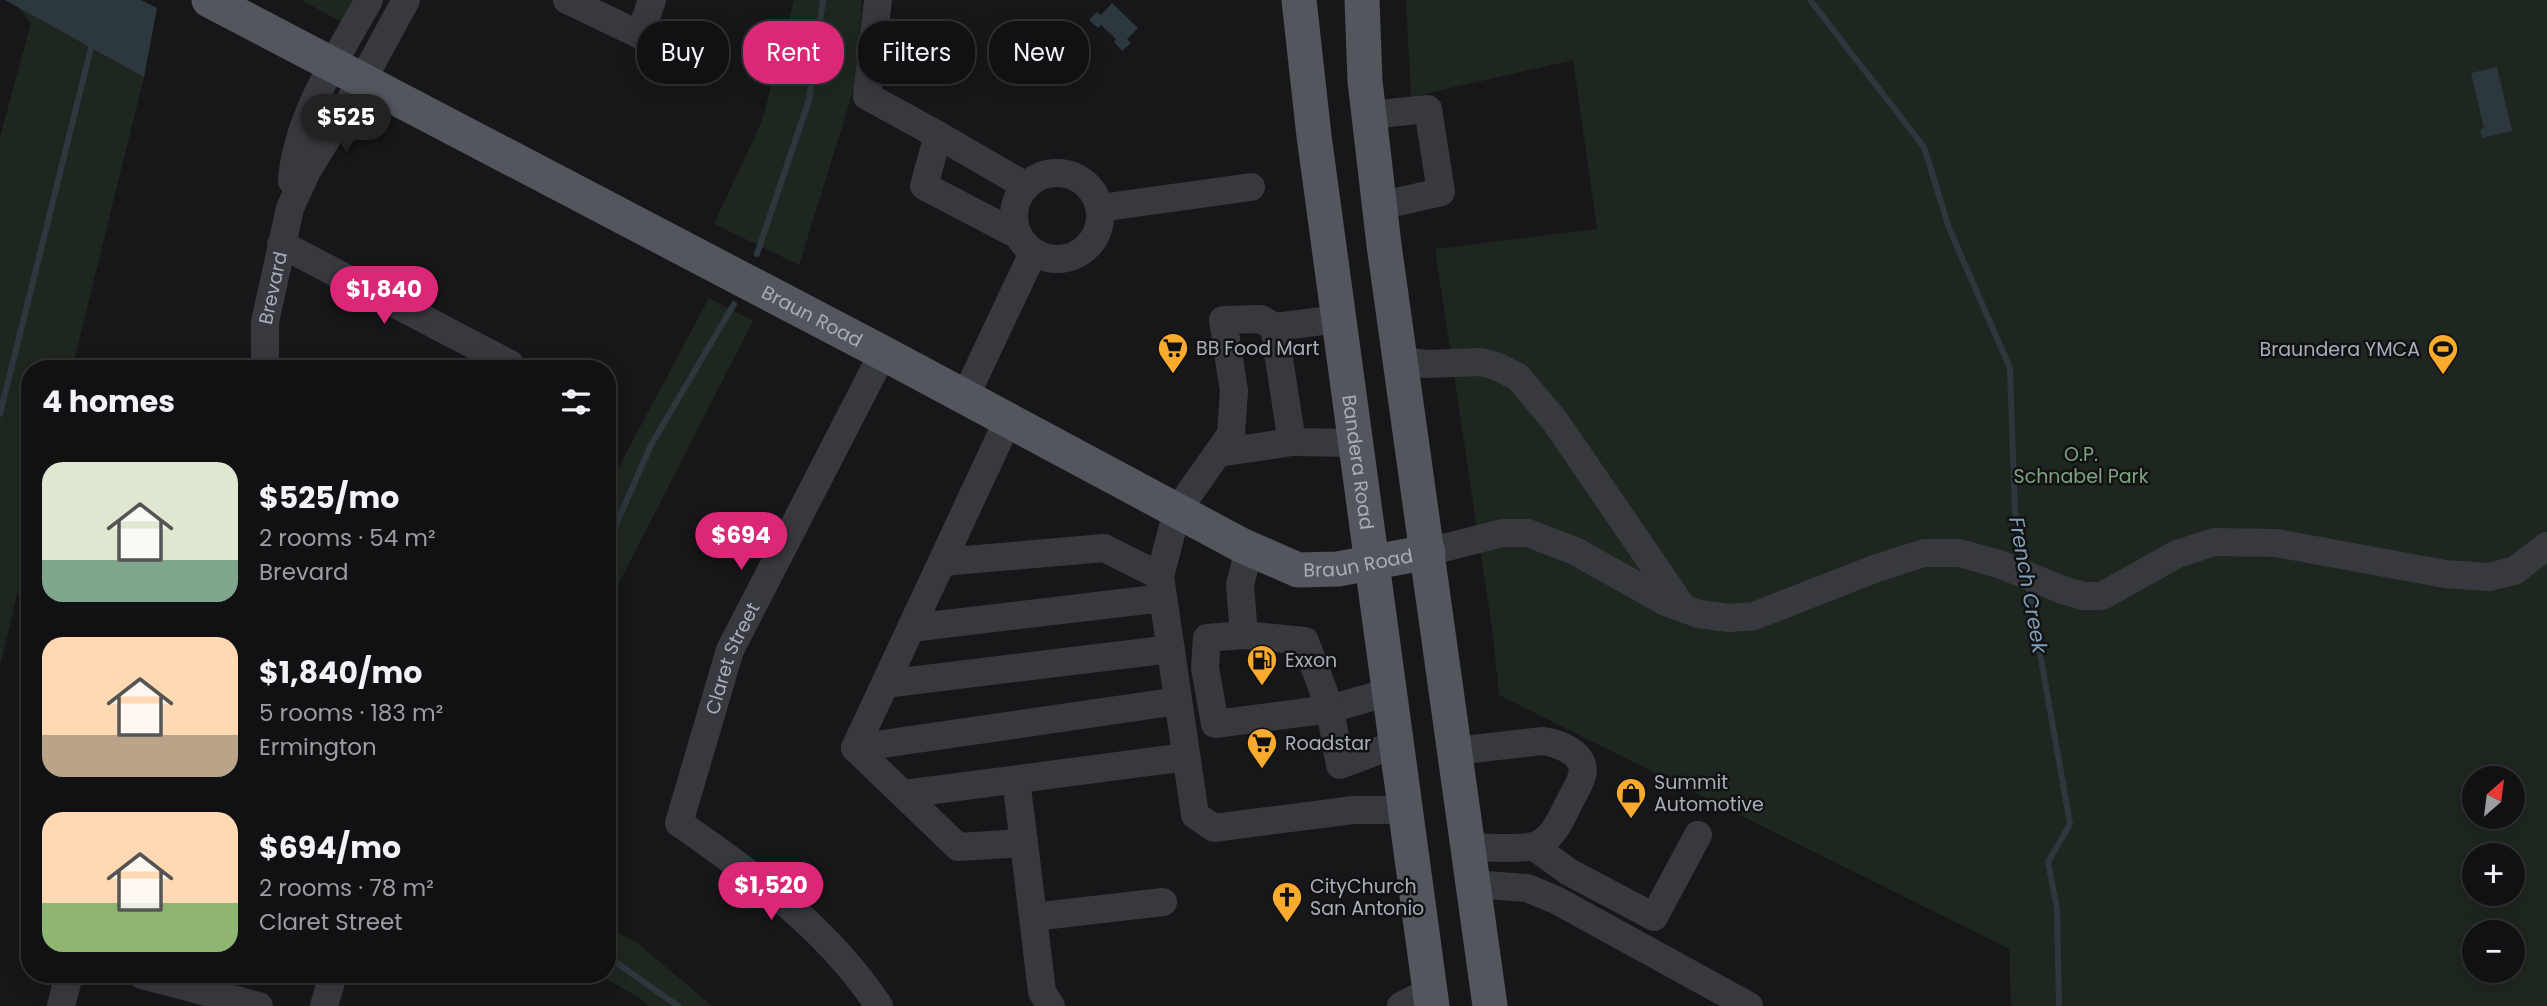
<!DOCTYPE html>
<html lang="en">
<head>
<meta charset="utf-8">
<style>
	body { margin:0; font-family:Poppins,sans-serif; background:#1a1a1c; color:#f1f3f6; height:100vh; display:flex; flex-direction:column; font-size:26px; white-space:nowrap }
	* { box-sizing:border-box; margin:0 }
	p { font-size:23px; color:#9c9da0 }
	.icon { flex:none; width:38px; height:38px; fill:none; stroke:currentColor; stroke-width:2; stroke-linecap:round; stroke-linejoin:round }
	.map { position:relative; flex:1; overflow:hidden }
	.side { position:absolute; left:21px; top:360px; width:595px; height:623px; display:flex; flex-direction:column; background:#111113; border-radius:28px; box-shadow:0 4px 18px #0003,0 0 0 2px #303133 }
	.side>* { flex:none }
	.guide { position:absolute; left:637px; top:21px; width:665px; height:63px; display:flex; gap:14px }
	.needle { width:46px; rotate:28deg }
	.tools { position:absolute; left:2462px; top:766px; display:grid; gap:14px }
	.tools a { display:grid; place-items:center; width:63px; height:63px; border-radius:50%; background:#111113; box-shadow:0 4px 18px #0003,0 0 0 2px #303133; font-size:35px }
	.price { position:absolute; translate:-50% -60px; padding:0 16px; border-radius:24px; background:#db2777; color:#fff; font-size:23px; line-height:46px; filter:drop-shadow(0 2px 4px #0008) }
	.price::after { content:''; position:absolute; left:50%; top:42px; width:21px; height:16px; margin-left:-10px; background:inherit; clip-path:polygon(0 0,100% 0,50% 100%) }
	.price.active { background:#222; color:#fff }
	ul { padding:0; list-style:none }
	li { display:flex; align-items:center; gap:21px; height:175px; padding:0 21px }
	li span { display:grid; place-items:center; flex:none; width:196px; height:140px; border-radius:21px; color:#555 }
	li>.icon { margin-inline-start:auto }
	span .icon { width:84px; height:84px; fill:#fffc; stroke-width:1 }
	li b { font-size:30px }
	h2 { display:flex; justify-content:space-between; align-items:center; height:84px; padding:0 21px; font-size:30px }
	.pill { padding:0 24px; border-radius:28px; background:#111113; box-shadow:0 4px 18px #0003,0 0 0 2px #303133; font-size:24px; line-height:63px }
	.pill.active { background:#db2777; color:#fff }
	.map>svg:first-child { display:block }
</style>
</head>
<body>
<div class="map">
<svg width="2547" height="1006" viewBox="0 0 2547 1006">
	<rect width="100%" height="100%" fill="#171719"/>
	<path fill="#1e271f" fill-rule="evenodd" d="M12 0H142L157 8 144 77 72 369H30V544L0 665V137L31 23Z
		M301 0H356L344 23Z
		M794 0H862L856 82 799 265 714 224 762 121Z
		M1406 0H2547V1006H2011L2009 949 1499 695 1493 635 1435 249 1597 229 1573 60 1411 97ZM2474 779H2513V817H2474ZM2474 856H2513V894H2474ZM2474 933H2513V971H2474Z
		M709 298 753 321 617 587 607 621V489Z
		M607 929 635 941 712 1006H648L641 999 600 975H607Z"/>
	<path fill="#2c373e" d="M5 0H140L157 8 144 77Z
		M1112 3 1138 28 1127 39 1131 43 1122 51 1114 42 1116 39 1101 25 1098 28 1089 20 1097 12 1101 15Z
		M2497 67 2512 131 2482 138 2480 130 2484 128 2471 73Z"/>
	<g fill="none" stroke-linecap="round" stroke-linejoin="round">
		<path stroke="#2c373e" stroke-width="6" d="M1810 0 1924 147 1949 228 2010 368 2015 512 2024 564
			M757 254 809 100 823 0
			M0 414 93 40
			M607 545 651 445 734 304
			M2028 585 2070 824 2048 862 2057 909 2059 1006
			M607 956 678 1006"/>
		<g stroke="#37393e" stroke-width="28">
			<path d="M567 0 640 35 652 0"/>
			<path d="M878 0 867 96 938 135 924 186 1016 234"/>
			<path d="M1369 115 1428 109 1441 192 1379 206"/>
			<path d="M938 135 1026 186"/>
			<circle cx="1057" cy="216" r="43"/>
			<path d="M292 181C296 118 339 54 369 0"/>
			<path d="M1100 208 1251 187"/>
			<path d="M281 244 510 364"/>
			<path d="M1339 319 1274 327 1292 442 1355 443"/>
			<path d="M1274 327 1261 319 1223 320 1234 391 1231 434 1177 511 1160 576 1195 815 1214 828 1353 810H1405"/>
			<path d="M1400 361 1427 364 1481 362 1496 366 1518 377 1555 421 1683 608"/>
			<path id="s1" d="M265 369V322L290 208 307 171 363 79 406 0"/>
			<path d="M965 397 1033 253"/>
			<path d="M1008 420 855 748 958 847 1024 843 1042 992 1051 1006"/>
			<path d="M1218 453 1292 442"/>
			<path d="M1249 549 1240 585 1244 635 1305 641 1330 709 1389 692"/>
			<path d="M1428 552 1502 533H1528L1575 551 1666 602 1699 614 1729 618 1754 616 1877 568 1924 553H1959L1999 564 2063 590 2083 596H2102L2177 554 2214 542 2276 543 2445 574 2488 577 2514 571 2547 546"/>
			<path d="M942 562 1104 548 1160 576"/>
			<path d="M911 628 1163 598"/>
			<path d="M1244 635 1207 638 1205 668 1215 724 1330 709 1340 765 1396 744"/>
			<path d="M885 684 1171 649"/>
			<path d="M855 748 1178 701"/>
			<path d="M1455 751 1542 741C1559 743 1588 754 1582 776 1579 786 1572 796 1568 805 1560 821 1552 840 1534 846 1520 850 1484 847 1468 847"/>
			<path d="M1016 780 1024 843"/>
			<path d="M904 794 1186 757"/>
			<path d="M1533 846 1569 872 1654 917 1698 835"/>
			<path d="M1473 884 1527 888 1556 900 1749 1006"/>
			<path d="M1033 917 1163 902"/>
			<path d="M142 975 259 1006"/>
			<path d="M61 1006 69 975"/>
			<path d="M324 1006 333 975"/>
			<path id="s2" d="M879 1006C828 929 754 875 679 823L730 650 883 353"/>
			<path d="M1401 1006 1430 991"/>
		</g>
		<g stroke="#53565d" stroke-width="35">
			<path id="s3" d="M209 0 883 353 1241 545 1298 570 1338 569 1428 552"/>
			<path id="s4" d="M1299 0 1314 136 1432 1006"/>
			<path d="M1362 0 1365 81 1384 245 1490 1006"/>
		</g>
	</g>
	<defs>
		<g id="supermarket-pin" transform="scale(1.575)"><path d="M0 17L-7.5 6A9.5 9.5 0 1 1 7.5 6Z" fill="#faab2e" stroke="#121214"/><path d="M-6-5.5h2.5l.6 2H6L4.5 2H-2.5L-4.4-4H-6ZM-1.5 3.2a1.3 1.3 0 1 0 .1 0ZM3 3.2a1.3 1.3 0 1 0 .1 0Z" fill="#111"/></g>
		<g id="stadium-pin" transform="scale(1.575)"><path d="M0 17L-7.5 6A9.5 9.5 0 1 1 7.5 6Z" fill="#faab2e" stroke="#121214"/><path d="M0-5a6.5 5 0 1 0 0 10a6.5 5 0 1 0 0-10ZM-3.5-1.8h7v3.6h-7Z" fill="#111"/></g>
		<g id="fuel-pin" transform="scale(1.575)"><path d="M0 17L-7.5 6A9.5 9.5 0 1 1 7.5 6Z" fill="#faab2e" stroke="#121214"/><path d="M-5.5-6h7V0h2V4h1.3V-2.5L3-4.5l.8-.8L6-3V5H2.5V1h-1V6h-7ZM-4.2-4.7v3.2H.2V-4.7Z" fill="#111"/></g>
		<g id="shop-pin" transform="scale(1.575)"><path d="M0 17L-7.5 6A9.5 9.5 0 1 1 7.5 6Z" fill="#faab2e" stroke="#121214"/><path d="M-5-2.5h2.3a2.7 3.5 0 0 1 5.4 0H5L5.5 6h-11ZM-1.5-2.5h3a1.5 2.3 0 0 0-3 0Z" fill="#111"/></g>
		<g id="church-pin" transform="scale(1.575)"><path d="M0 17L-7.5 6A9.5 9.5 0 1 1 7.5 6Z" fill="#faab2e" stroke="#121214"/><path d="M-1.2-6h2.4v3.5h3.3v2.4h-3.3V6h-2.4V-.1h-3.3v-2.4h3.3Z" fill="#111"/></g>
	</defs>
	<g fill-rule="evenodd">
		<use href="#supermarket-pin" x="1173" y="348"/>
		<use href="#stadium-pin" x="2443" y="349"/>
		<use href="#fuel-pin" x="1262" y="660"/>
		<use href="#supermarket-pin" x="1262" y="743"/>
		<use href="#shop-pin" x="1631" y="793"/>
		<use href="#church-pin" x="1287" y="897"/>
	</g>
	<g text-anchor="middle" stroke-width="5" stroke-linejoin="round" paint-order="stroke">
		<g font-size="19" fill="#a8aeb9" stroke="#121214">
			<text dy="7" stroke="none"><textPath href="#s1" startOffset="82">Brevard</textPath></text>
			<text dy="7" stroke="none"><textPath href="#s3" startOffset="681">Braun Road</textPath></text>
			<text dy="7" stroke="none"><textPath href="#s4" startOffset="466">Bandera Road</textPath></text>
			<text dy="7" stroke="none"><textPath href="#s3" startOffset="1290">Braun Road</textPath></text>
			<text dy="7" stroke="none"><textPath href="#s2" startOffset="446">Claret Street</textPath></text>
		</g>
		<g font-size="19" fill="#a8aeb9" stroke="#121214" text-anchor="start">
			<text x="1196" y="355">BB Food Mart</text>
			<text x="2420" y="356" text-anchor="end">Braundera YMCA</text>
			<text x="1285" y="667">Exxon</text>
			<text x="1285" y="750">Roadstar</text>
			<text x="1654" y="789">Summit<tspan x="1654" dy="22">Automotive</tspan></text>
			<text x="1310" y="893">CityChurch<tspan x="1310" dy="22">San Antonio</tspan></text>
		</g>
		<g font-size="19" fill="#7ea57f" stroke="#121214">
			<text x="2081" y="461">O.P.<tspan x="2081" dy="22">Schnabel Park</tspan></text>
		</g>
		<g font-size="21" font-style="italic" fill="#7e9fb6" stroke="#121214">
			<text transform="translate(2028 585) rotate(80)" y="7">French Creek</text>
		</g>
	</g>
</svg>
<div class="tools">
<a><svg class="needle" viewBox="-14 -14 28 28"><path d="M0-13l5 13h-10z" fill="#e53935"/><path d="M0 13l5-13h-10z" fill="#9c9da0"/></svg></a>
<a>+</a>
<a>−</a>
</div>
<b class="price active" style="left:346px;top:154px">$525</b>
<b class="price" style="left:384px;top:326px">$1,840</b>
<b class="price" style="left:741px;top:572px">$694</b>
<b class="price" style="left:771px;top:922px">$1,520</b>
<div class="guide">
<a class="pill">Buy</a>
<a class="pill active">Rent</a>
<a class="pill">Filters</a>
<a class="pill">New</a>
</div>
<section class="side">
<h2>4 homes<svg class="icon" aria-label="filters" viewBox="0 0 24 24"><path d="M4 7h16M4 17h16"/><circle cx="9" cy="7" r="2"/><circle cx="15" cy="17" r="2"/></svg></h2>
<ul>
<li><span style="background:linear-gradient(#dfe7d0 70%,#7fa58c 0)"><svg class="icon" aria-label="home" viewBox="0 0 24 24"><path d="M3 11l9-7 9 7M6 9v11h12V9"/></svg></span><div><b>$525/mo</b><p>2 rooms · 54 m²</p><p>Brevard</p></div></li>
<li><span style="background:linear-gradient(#ffd9b3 70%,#b9a48a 0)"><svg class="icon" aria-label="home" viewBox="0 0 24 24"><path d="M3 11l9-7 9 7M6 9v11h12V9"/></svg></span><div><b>$1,840/mo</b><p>5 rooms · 183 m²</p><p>Ermington</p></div></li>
<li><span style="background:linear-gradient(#ffd9b3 65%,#8fb573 0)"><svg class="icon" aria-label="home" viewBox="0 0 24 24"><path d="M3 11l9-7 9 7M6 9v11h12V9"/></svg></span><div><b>$694/mo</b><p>2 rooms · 78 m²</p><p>Claret Street</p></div></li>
</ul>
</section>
</div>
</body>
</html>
